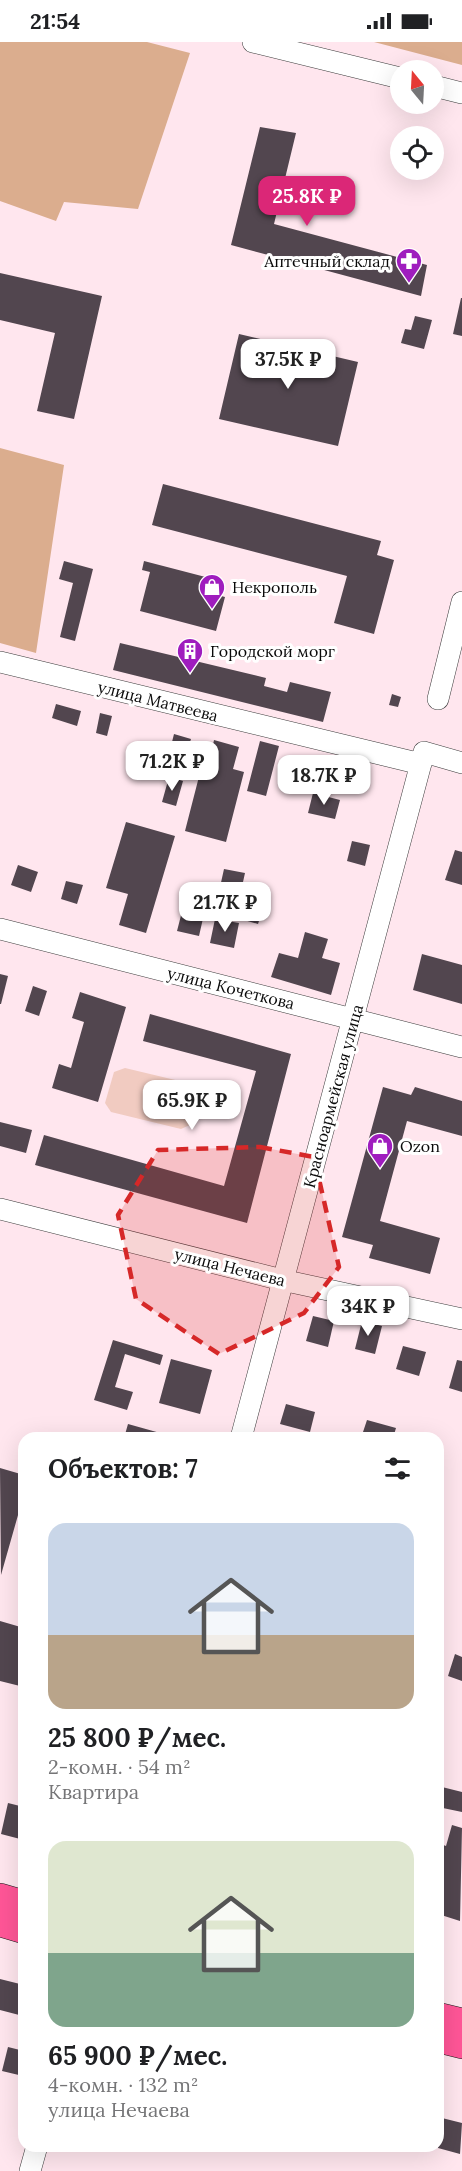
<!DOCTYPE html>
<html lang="ru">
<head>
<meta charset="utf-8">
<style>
	body { margin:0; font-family:Lora,serif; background:#f6f6f6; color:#202124; height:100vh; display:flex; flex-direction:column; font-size:22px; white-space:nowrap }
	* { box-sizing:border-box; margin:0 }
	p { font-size:20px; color:#757577 }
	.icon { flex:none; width:33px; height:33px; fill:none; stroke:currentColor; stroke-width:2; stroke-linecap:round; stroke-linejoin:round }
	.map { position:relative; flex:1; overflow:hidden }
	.drawer { position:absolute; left:18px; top:1390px; width:426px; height:720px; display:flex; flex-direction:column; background:#fff; border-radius:18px; box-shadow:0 6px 24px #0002 }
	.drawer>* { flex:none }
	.needle { width:39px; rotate:342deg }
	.tools { position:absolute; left:390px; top:18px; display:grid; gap:12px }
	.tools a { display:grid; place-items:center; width:54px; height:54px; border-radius:50%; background:#fff; box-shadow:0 6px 24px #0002; font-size:30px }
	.price { position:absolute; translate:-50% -51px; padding:0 14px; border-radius:12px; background:#fff; color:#222; font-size:20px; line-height:39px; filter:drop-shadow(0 2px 3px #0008) }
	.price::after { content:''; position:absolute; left:50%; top:36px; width:18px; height:14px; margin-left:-9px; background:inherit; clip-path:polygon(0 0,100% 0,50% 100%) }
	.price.on { background:#db2777; color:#fff }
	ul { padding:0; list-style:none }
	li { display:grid; align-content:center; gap:12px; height:318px; padding:0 30px }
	li span { display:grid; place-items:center; height:186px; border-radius:18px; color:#555 }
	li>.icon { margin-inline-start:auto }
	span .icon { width:108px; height:108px; fill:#fffc; stroke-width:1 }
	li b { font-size:26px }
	h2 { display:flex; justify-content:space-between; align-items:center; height:72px; padding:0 30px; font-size:26px }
	.status { display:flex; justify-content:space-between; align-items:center; height:42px; padding:0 30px; background:#fff; direction:ltr }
	.status svg { height:16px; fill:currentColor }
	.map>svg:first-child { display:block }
</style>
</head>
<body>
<div class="status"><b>21:54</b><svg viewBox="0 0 49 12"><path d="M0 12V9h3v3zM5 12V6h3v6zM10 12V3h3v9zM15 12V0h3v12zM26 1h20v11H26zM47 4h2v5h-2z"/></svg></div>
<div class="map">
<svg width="462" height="2129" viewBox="0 0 462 2129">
	<rect width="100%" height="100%" fill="#ffe6ee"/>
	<path fill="#dbad8e" d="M0 0H147L190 11 138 167 64 160 56 179 0 159Z
		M374 0H462V23Z
		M0 406 64 423 36 611 0 601Z"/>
	<path fill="#f1cbc1" d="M125 1026 192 1042 200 1052 192 1082 181 1087 111 1070 105 1061 114 1030Z"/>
	<path fill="#52464f" d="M260 85 296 91 274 182 427 223 421 254 231 203Z
		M0 231 102 254 74 377 37 369 55 291 0 278Z
		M461 256H462V294L453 292Z
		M415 274 432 278 424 307 401 301 405 287 411 288Z
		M239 292 358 320 338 404 219 377Z
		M163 442 381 499 377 513 394 518 374 592 334 581 347 534 152 483Z
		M64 519 93 527 75 599 60 595 73 541 59 537Z
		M144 519 217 538 214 552 225 555 216 589 140 569 150 530 142 528Z
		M120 601 266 636 264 644 287 650 290 640 331 650 323 680 113 628Z
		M392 652 401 655 398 665 389 663Z
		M56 662 81 669 77 684 52 676Z
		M100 671 112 674 107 694 96 691Z
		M174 692 191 697 185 716 169 712Z
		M214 698 239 705 233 727 244 730 226 800 185 789 203 719 209 721Z
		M260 699 279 704 266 754 247 749Z
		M169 735 183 739 176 764 162 760Z
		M313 751 340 758 335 777 308 771Z
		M126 780 175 794 146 891 119 883 128 852 106 846Z
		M352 799 370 803 365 824 347 819Z
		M455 808 462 810V843L445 838Z
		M18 823 38 830 31 850 11 843Z
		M224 827 245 831 239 858 218 854Z
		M66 839 83 843 77 862 61 857Z
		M252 853 266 857 258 882 244 878Z
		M186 854 207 859 199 894 177 889Z
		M215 877 239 881 234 906 210 901Z
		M305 890 328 897 322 916 340 921 331 953 271 935 279 911 298 916Z
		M422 912 462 923V962L413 948Z
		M0 932 8 934 1 962H0Z
		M33 944 47 949 39 974 25 969Z
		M80 950 126 965 98 1060 52 1046 59 1022 71 1026 84 980 72 976Z
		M150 972 291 1012 247 1181 35 1123 44 1093 224 1144 256 1029 143 999Z
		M383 1045 411 1053 415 1045 462 1059V1094L407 1079 380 1179 440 1196 430 1232 369 1216 373 1203 342 1195Z
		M0 1080 32 1088 26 1111 0 1104Z
		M313 1274 334 1279 328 1305 306 1299Z
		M362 1279 382 1284 375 1312 355 1307Z
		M113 1298 163 1313 160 1323 125 1312 115 1345 133 1350 127 1368 94 1358Z
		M403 1304 426 1310 419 1334 396 1327Z
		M171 1317 212 1328 200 1372 159 1361Z
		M457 1318 462 1319V1350L449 1346Z
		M286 1362 315 1370 310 1390 280 1382Z
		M367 1378 396 1386 393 1396H361Z
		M128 1382 178 1396H124Z
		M0 1426 24 1433V1452L1 1533Z
		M0 1579 24 1586V1645L0 1639Z
		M455 1612 462 1615V1639L448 1634Z
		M438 1744 462 1750V1770L438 1765Z
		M8 1761 24 1765V1798L1 1792Z
		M452 1783 462 1786 460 1879 438 1872V1801L446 1804Z
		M0 1937 24 1943 23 1974 0 1968Z
		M8 2005 24 2009 23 2034 2 2029Z
		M438 2075 462 2081 460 2112 438 2106Z"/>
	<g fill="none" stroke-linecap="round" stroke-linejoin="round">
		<g stroke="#3c3c3c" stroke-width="22">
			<path id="minor" d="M253 0 400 36
				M434 44 462 51
				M0 620 421 722
				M438 657 462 560
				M0 887 462 1005
				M0 1167 282 1238 462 1277
				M241 1396 424 710 462 721
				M30 2129 37 2104"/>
		</g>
		<g stroke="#1a1a1a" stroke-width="28">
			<path id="major" d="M0 1855 24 1862
				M0 1881 24 1888
				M438 1974 462 1980
				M438 1997 462 2003"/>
		</g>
		<use href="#minor" stroke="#fff" stroke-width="21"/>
		<use href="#major" stroke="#ff5697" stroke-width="27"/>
	</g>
	<path fill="#d62828" fill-opacity="0.2" stroke="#d62828" stroke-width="4.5" stroke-dasharray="12 8" stroke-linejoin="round" d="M260 1105 314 1115 339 1225 304 1271 219 1312 136 1257 118 1173 158 1108Z"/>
	<defs>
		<g id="pharmacy-pin" transform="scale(1.35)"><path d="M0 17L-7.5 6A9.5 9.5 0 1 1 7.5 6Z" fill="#9f1dbe" stroke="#fff"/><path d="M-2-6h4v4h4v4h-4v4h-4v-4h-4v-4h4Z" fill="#fff"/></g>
		<g id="shop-pin" transform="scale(1.35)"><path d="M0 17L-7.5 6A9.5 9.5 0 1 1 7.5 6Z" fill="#9f1dbe" stroke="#fff"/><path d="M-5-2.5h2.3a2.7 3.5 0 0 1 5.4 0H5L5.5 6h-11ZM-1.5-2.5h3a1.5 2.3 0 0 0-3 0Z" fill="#fff"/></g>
		<g id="building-pin" transform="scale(1.35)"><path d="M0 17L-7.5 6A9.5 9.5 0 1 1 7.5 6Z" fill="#9f1dbe" stroke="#fff"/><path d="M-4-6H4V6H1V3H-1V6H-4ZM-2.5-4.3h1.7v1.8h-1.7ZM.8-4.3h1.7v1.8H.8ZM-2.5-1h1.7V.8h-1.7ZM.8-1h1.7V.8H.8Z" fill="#fff"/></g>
	</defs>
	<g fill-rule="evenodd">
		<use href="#pharmacy-pin" x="409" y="219"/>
		<use href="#shop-pin" x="212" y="545"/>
		<use href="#building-pin" x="190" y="609"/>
		<use href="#shop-pin" x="380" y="1104"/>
	</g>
	<g text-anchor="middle" stroke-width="6" stroke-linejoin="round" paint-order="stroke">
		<g font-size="16" fill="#090909" stroke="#fff" text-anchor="start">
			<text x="390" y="225" text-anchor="end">Аптечный склад</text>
			<text x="232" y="551">Некрополь</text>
			<text x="210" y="615">Городской морг</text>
			<text x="400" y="1110">Ozon</text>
		</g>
		<g font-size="16" fill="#090909" stroke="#fff">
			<text transform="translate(158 659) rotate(14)" y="6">улица Матвеева</text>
			<text transform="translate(231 946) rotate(14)" y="6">улица Кочеткова</text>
			<text transform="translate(333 1054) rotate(-75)" y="6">Красноармейская улица</text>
			<text transform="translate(230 1225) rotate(14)" y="6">улица Нечаева</text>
		</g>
	</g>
</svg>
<div class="tools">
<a><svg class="needle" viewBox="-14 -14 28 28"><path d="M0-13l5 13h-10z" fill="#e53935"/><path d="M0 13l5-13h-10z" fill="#757577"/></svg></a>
<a><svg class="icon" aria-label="locate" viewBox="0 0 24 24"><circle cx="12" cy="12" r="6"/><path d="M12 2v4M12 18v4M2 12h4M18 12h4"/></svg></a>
</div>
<b class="price on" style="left:307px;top:185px">25.8K ₽</b>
<b class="price" style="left:288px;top:348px">37.5K ₽</b>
<b class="price" style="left:172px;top:750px">71.2K ₽</b>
<b class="price" style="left:324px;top:764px">18.7K ₽</b>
<b class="price" style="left:225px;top:891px">21.7K ₽</b>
<b class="price" style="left:192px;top:1089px">65.9K ₽</b>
<b class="price" style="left:368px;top:1295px">34K ₽</b>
<section class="drawer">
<h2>Объектов: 7<svg class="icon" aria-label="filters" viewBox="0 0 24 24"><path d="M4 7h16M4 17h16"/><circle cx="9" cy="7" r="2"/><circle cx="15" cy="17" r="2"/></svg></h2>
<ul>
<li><span style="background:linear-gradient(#c9d6e8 60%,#b9a48a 0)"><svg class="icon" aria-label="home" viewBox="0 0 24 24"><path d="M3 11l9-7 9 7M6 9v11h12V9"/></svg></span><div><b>25 800 ₽/мес.</b><p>2-комн. · 54 m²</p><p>Квартира</p></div></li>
<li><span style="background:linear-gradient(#dfe7d0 60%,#7fa58c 0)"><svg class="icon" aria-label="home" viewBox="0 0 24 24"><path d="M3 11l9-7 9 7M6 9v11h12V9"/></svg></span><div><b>65 900 ₽/мес.</b><p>4-комн. · 132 m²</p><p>улица Нечаева</p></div></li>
</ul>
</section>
</div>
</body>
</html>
